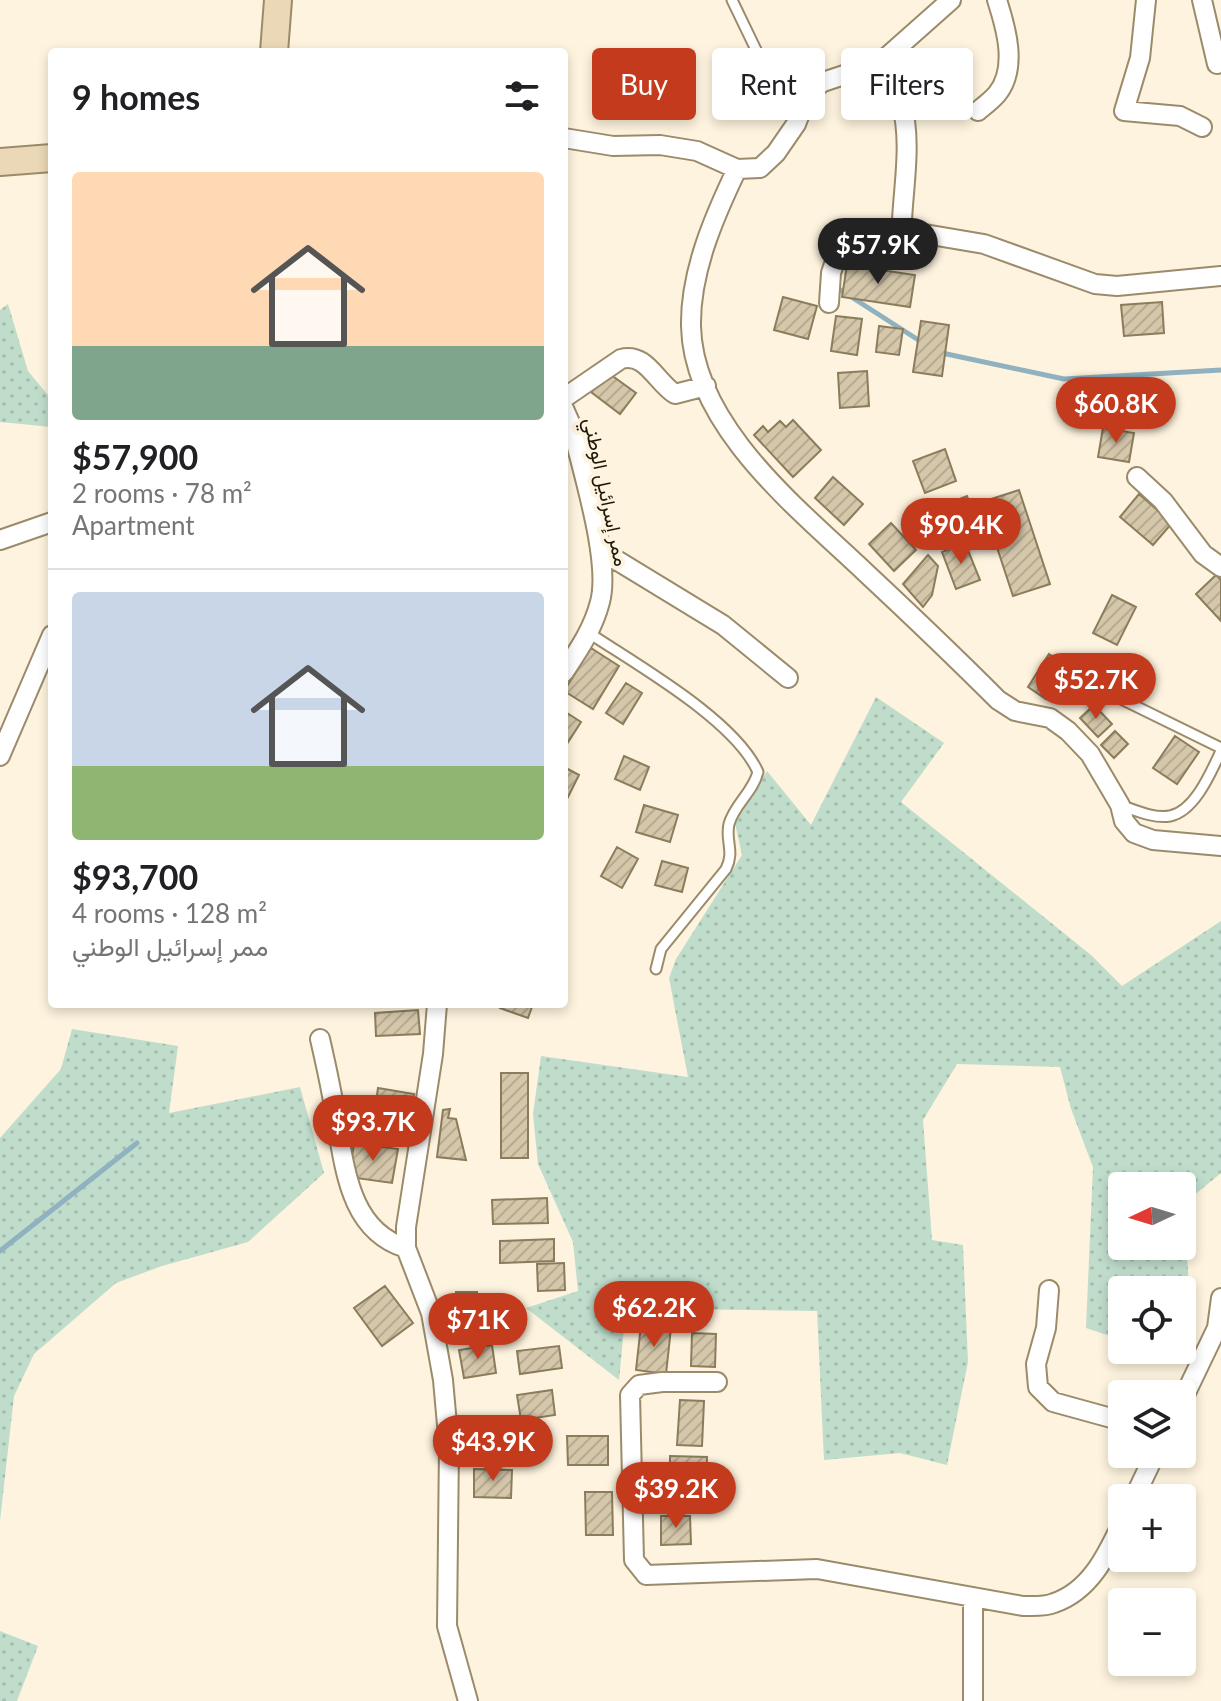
<!DOCTYPE html>
<html lang="en">
<head>
<meta charset="utf-8">
<style>
	body { margin:0; font-family:Lato,Vazirmatn,sans-serif; background:#f6f6f6; color:#202124; height:100vh; display:flex; flex-direction:column; font-size:30px; white-space:nowrap }
	* { box-sizing:border-box; margin:0 }
	p { font-size:26px; color:#757577 }
	.icon { flex:none; width:44px; height:44px; fill:none; stroke:currentColor; stroke-width:2; stroke-linecap:round; stroke-linejoin:round }
	.map { position:relative; flex:1; overflow:hidden }
	.sheet { position:absolute; left:48px; top:48px; width:520px; height:960px; display:flex; flex-direction:column; background:#fff; border-radius:8px; box-shadow:0 4px 12px #0003 }
	.sheet>* { flex:none }
	.top-card { position:absolute; left:592px; top:48px; width:508px; height:72px; display:flex; gap:16px }
	.needle { width:52px; rotate:266deg }
	.buttons { position:absolute; left:1108px; top:1172px; display:grid; gap:16px }
	.buttons a { display:grid; place-items:center; width:88px; height:88px; border-radius:8px; background:#fff; box-shadow:0 4px 12px #0003; font-size:40px }
	.price { position:absolute; translate:-50% -68px; padding:0 18px; border-radius:28px; background:#c43a1c; color:#fff; font-size:26px; line-height:52px; filter:drop-shadow(0 2px 4px #0008) }
	.price::after { content:''; position:absolute; left:50%; top:48px; width:24px; height:18px; margin-left:-12px; background:inherit; clip-path:polygon(0 0,100% 0,50% 100%) }
	.price.current { background:#222; color:#fff }
	ul { padding:0; list-style:none }
	li { display:grid; align-content:center; gap:16px; height:424px; padding:0 24px }
	li+li { border-top:2px solid #e0e0e0 }
	li span { display:grid; place-items:center; height:248px; border-radius:8px; color:#555 }
	li>.icon { margin-inline-start:auto }
	span .icon { width:144px; height:144px; fill:#fffc; stroke-width:1 }
	li b { font-size:34px }
	h2 { display:flex; justify-content:space-between; align-items:center; height:96px; padding:0 24px; font-size:34px }
	.tag { padding:0 28px; border-radius:8px; background:#fff; box-shadow:0 4px 12px #0003; font-size:28px; line-height:72px }
	.tag.current { background:#c43a1c; color:#fff }
	.map>svg:first-child { display:block }
</style>
</head>
<body>
<div class="map">
<svg width="1221" height="1701" viewBox="0 0 1221 1701">
	<defs>
		<pattern id="grass-dots" width="8" height="8" patternUnits="userSpaceOnUse" patternTransform="scale(2)"><rect width="8" height="8" fill="#c0ddcc"/><path d="M2 2h.1M6 6h.1" fill="none" stroke="#a5bdae" stroke-width="1.8" stroke-linecap="round"/></pattern>
		<pattern id="building-hatch" width="6" height="6" patternUnits="userSpaceOnUse" patternTransform="scale(2)"><rect width="6" height="6" fill="#d5c7aa"/><path d="M-1 1l2-2M0 6l6-6M5 7l2-2" fill="none" stroke="#b6aa91"/></pattern>
	</defs>
	<rect width="100%" height="100%" fill="#fdf3de"/>
	<path fill="url(#grass-dots)" fill-rule="evenodd" d="M8 304 28 371 52 400V427L0 422V310Z
		M876 697 944 743 901 802 1091 955 1122 986 1221 921V1173L1192 1197 1186 1243 1191 1315 1182 1330V1290H1122V1340L1086 1328 1093 1167 1071 1109 1060 1067 957 1064 923 1120 932 1240 963 1245 968 1362 947 1465 900 1453 824 1460 817 1311 626 1308 619 1380 526 1308 578 1291 573 1242 538 1164 533 1114 541 1056 688 1077 669 978 676 959 742 855 735 823 767 771 811 825ZM1122 1186H1182V1246H1122Z
		M72 1029 178 1046 169 1113 300 1087 324 1173 248 1242 162 1266 116 1283 34 1354 14 1396 0 1521V1138L61 1069Z
		M0 1631 38 1646 17 1701H0Z"/>
	<g fill="none" stroke-linecap="round" stroke-linejoin="round">
		<path stroke="#90b1c0" stroke-width="5" d="M839 289 923 343
			M942 353 1064 379 1221 370
			M0 1251 137 1143"/>
	</g>
	<path fill="url(#building-hatch)" stroke="#8b7c5c" stroke-width="2" d="M847 265 915 275 910 307 842 297Z
		M783 297 817 306 808 339 774 330Z
		M1162 302 1164 333 1124 336 1121 305Z
		M836 316 862 319 857 355 831 351Z
		M921 321 949 325 942 376 913 372Z
		M879 326 903 329 899 355 876 352Z
		M867 371 869 406 840 408 838 373Z
		M607 372 636 393 620 414 591 392Z
		M793 420 821 450 793 477 754 435 763 426 768 432 780 421 786 427Z
		M1103 428 1134 433 1129 462 1098 457Z
		M945 449 956 481 925 493 913 461Z
		M833 477 863 504 844 525 815 498Z
		M1019 490 1050 584 1013 596 982 502Z
		M1139 494 1172 523 1153 545 1120 517Z
		M967 496 980 530 950 542 936 508Z
		M891 523 916 550 894 571 869 544Z
		M965 543 980 580 956 589 942 552Z
		M928 555 938 566 932 595 923 607 903 584Z
		M1216 575 1221 580V621L1196 594Z
		M1112 595 1136 607 1117 645 1093 633Z
		M591 648 619 666 593 709 564 691Z
		M1049 654 1068 666 1046 699 1028 687Z
		M626 683 642 693 623 724 606 713Z
		M1094 705 1112 724 1098 737 1080 718Z
		M564 711 581 722 565 747H564Z
		M1115 731 1128 744 1114 758 1101 745Z
		M1175 736 1199 752 1177 784 1153 768Z
		M624 756 649 767 640 790 615 779Z
		M564 767 579 775 567 799 564 797Z
		M644 805 678 815 670 842 636 832Z
		M617 847 638 859 622 888 601 876Z
		M662 861 688 868 682 892 655 885Z
		M501 1004H533L528 1018 500 1008Z
		M418 1010 420 1034 376 1036 375 1013Z
		M501 1073H528V1158H501Z
		M378 1088 414 1094 408 1130 373 1125Z
		M450 1109 448 1118 456 1119 466 1160 437 1157 443 1110Z
		M354 1143 398 1149 392 1183 349 1177Z
		M547 1198 548 1223 493 1224 492 1200Z
		M554 1239V1261L500 1263V1241Z
		M564 1263 565 1290 538 1291 537 1264Z
		M385 1286 413 1323 382 1346 354 1308Z
		M456 1292H477L478 1326H457Z
		M641 1325 671 1328 666 1374 636 1370Z
		M692 1333 716 1334 715 1367 691 1366Z
		M492 1345 496 1373 464 1378 459 1350Z
		M559 1346 562 1368 520 1374 517 1351Z
		M552 1390 555 1415 521 1420 517 1395Z
		M680 1400 704 1401 702 1446 677 1445Z
		M463 1419 514 1420 513 1450 462 1448Z
		M567 1436H608V1465H568Z
		M670 1456 707 1457 706 1492 669 1491V1504L638 1503 639 1463 670 1464Z
		M474 1469 512 1470 511 1498 474 1497Z
		M585 1492H612L613 1535H586Z
		M661 1516H690L691 1544 661 1545Z"/>
	<g fill="none" stroke-linecap="round" stroke-linejoin="round">
		<g stroke="#9b8b6b" stroke-width="13">
			<path id="lane" d="M732 0 759 56 794 75 808 93
				M589 633C637 665 735 720 758 772 753 792 734 805 729 824 725 841 735 851 726 869L661 949 656 969
				M1121 699 1221 748
				M1120 805C1135 810 1154 819 1170 816 1195 811 1211 772 1221 751"/>
		</g>
		<g stroke="#9b8b6b" stroke-width="22">
			<path id="street" d="M1146 0 1140 58 1124 111 1180 116 1202 127
				M1202 0 1217 64
				M880 63C887 76 897 89 901 102 912 139 904 182 902 220L906 228 913 232 984 244 1095 284 1117 286 1221 276
				M978 111C984 106 992 100 997 94 1018 68 1006 28 997 0
				M564 138 613 146 660 145 697 151 737 169 760 168 776 153 796 124 808 93 823 82 880 63 951 0
				M737 169C714 217 690 272 691 326 693 427 800 510 866 573 911 615 955 657 998 700L1015 711 1050 718 1068 731 1090 754 1120 805 1124 821 1134 833 1153 840 1221 846
				M829 303 831 273 837 255C859 243 883 240 906 228
				M564 398 621 359C646 352 656 382 675 394L706 386
				M564 409 572 427C582 471 611 561 600 602 593 629 579 649 564 672
				M1137 477 1163 501 1203 554 1221 567
				M0 540 52 522
				M600 550 723 625 788 678
				M0 756 52 635
				M437 1004 433 1054 406 1227V1248L431 1313 443 1380 449 1447 447 1626 468 1701
				M320 1039C326 1065 332 1092 336 1119 345 1169 350 1231 406 1248
				M1049 1290 1046 1328 1036 1364 1038 1387 1053 1402 1122 1421
				M717 1382H662L639 1385 630 1395 634 1560 646 1575 817 1569 1023 1606C1033 1606 1045 1607 1054 1603 1090 1591 1107 1555 1122 1523
				M1182 1401 1217 1328 1221 1298
				M1134 1498 1155 1454
				M973 1701V1597"/>
		</g>
		<g stroke="#9b8b6b" stroke-width="30">
			<path id="secondary" d="M274 52 278 0
				M0 162 52 158"/>
		</g>
		<use href="#lane" stroke="#fff" stroke-width="9"/>
		<use href="#street" stroke="#fff" stroke-width="18"/>
		<use href="#secondary" stroke="#ebd8b6" stroke-width="26"/>
	</g>
	<g text-anchor="middle" stroke-width="8" stroke-linejoin="round" paint-order="stroke">
		<g font-size="20" fill="#1e180b" stroke="#fdf3de">
			<text transform="translate(606 492) rotate(78)" y="7">ممر إسرائيل الوطني</text>
		</g>
	</g>
</svg>
<div class="buttons">
<a><svg class="needle" viewBox="-14 -14 28 28"><path d="M0-13l5 13h-10z" fill="#e53935"/><path d="M0 13l5-13h-10z" fill="#757577"/></svg></a>
<a><svg class="icon" aria-label="locate" viewBox="0 0 24 24"><circle cx="12" cy="12" r="6"/><path d="M12 2v4M12 18v4M2 12h4M18 12h4"/></svg></a>
<a><svg class="icon" aria-label="layers" viewBox="0 0 24 24"><path d="M12 4l9 5-9 5-9-5zM3 14l9 5 9-5"/></svg></a>
<a>+</a>
<a>−</a>
</div>
<b class="price current" style="left:878px;top:286px">$57.9K</b>
<b class="price" style="left:1116px;top:445px">$60.8K</b>
<b class="price" style="left:961px;top:566px">$90.4K</b>
<b class="price" style="left:1096px;top:721px">$52.7K</b>
<b class="price" style="left:373px;top:1163px">$93.7K</b>
<b class="price" style="left:654px;top:1349px">$62.2K</b>
<b class="price" style="left:478px;top:1361px">$71K</b>
<b class="price" style="left:493px;top:1483px">$43.9K</b>
<b class="price" style="left:676px;top:1530px">$39.2K</b>
<div class="top-card">
<a class="tag current">Buy</a>
<a class="tag">Rent</a>
<a class="tag">Filters</a>
</div>
<section class="sheet">
<h2>9 homes<svg class="icon" aria-label="filters" viewBox="0 0 24 24"><path d="M4 7h16M4 17h16"/><circle cx="9" cy="7" r="2"/><circle cx="15" cy="17" r="2"/></svg></h2>
<ul>
<li><span style="background:linear-gradient(#ffd9b3 70%,#7fa58c 0)"><svg class="icon" aria-label="home" viewBox="0 0 24 24"><path d="M3 11l9-7 9 7M6 9v11h12V9"/></svg></span><div><b>$57,900</b><p>2 rooms · 78 m²</p><p>Apartment</p></div></li>
<li><span style="background:linear-gradient(#c9d6e8 70%,#8fb573 0)"><svg class="icon" aria-label="home" viewBox="0 0 24 24"><path d="M3 11l9-7 9 7M6 9v11h12V9"/></svg></span><div><b>$93,700</b><p>4 rooms · 128 m²</p><p>ممر إسرائيل الوطني</p></div></li>
</ul>
</section>
</div>
</body>
</html>
